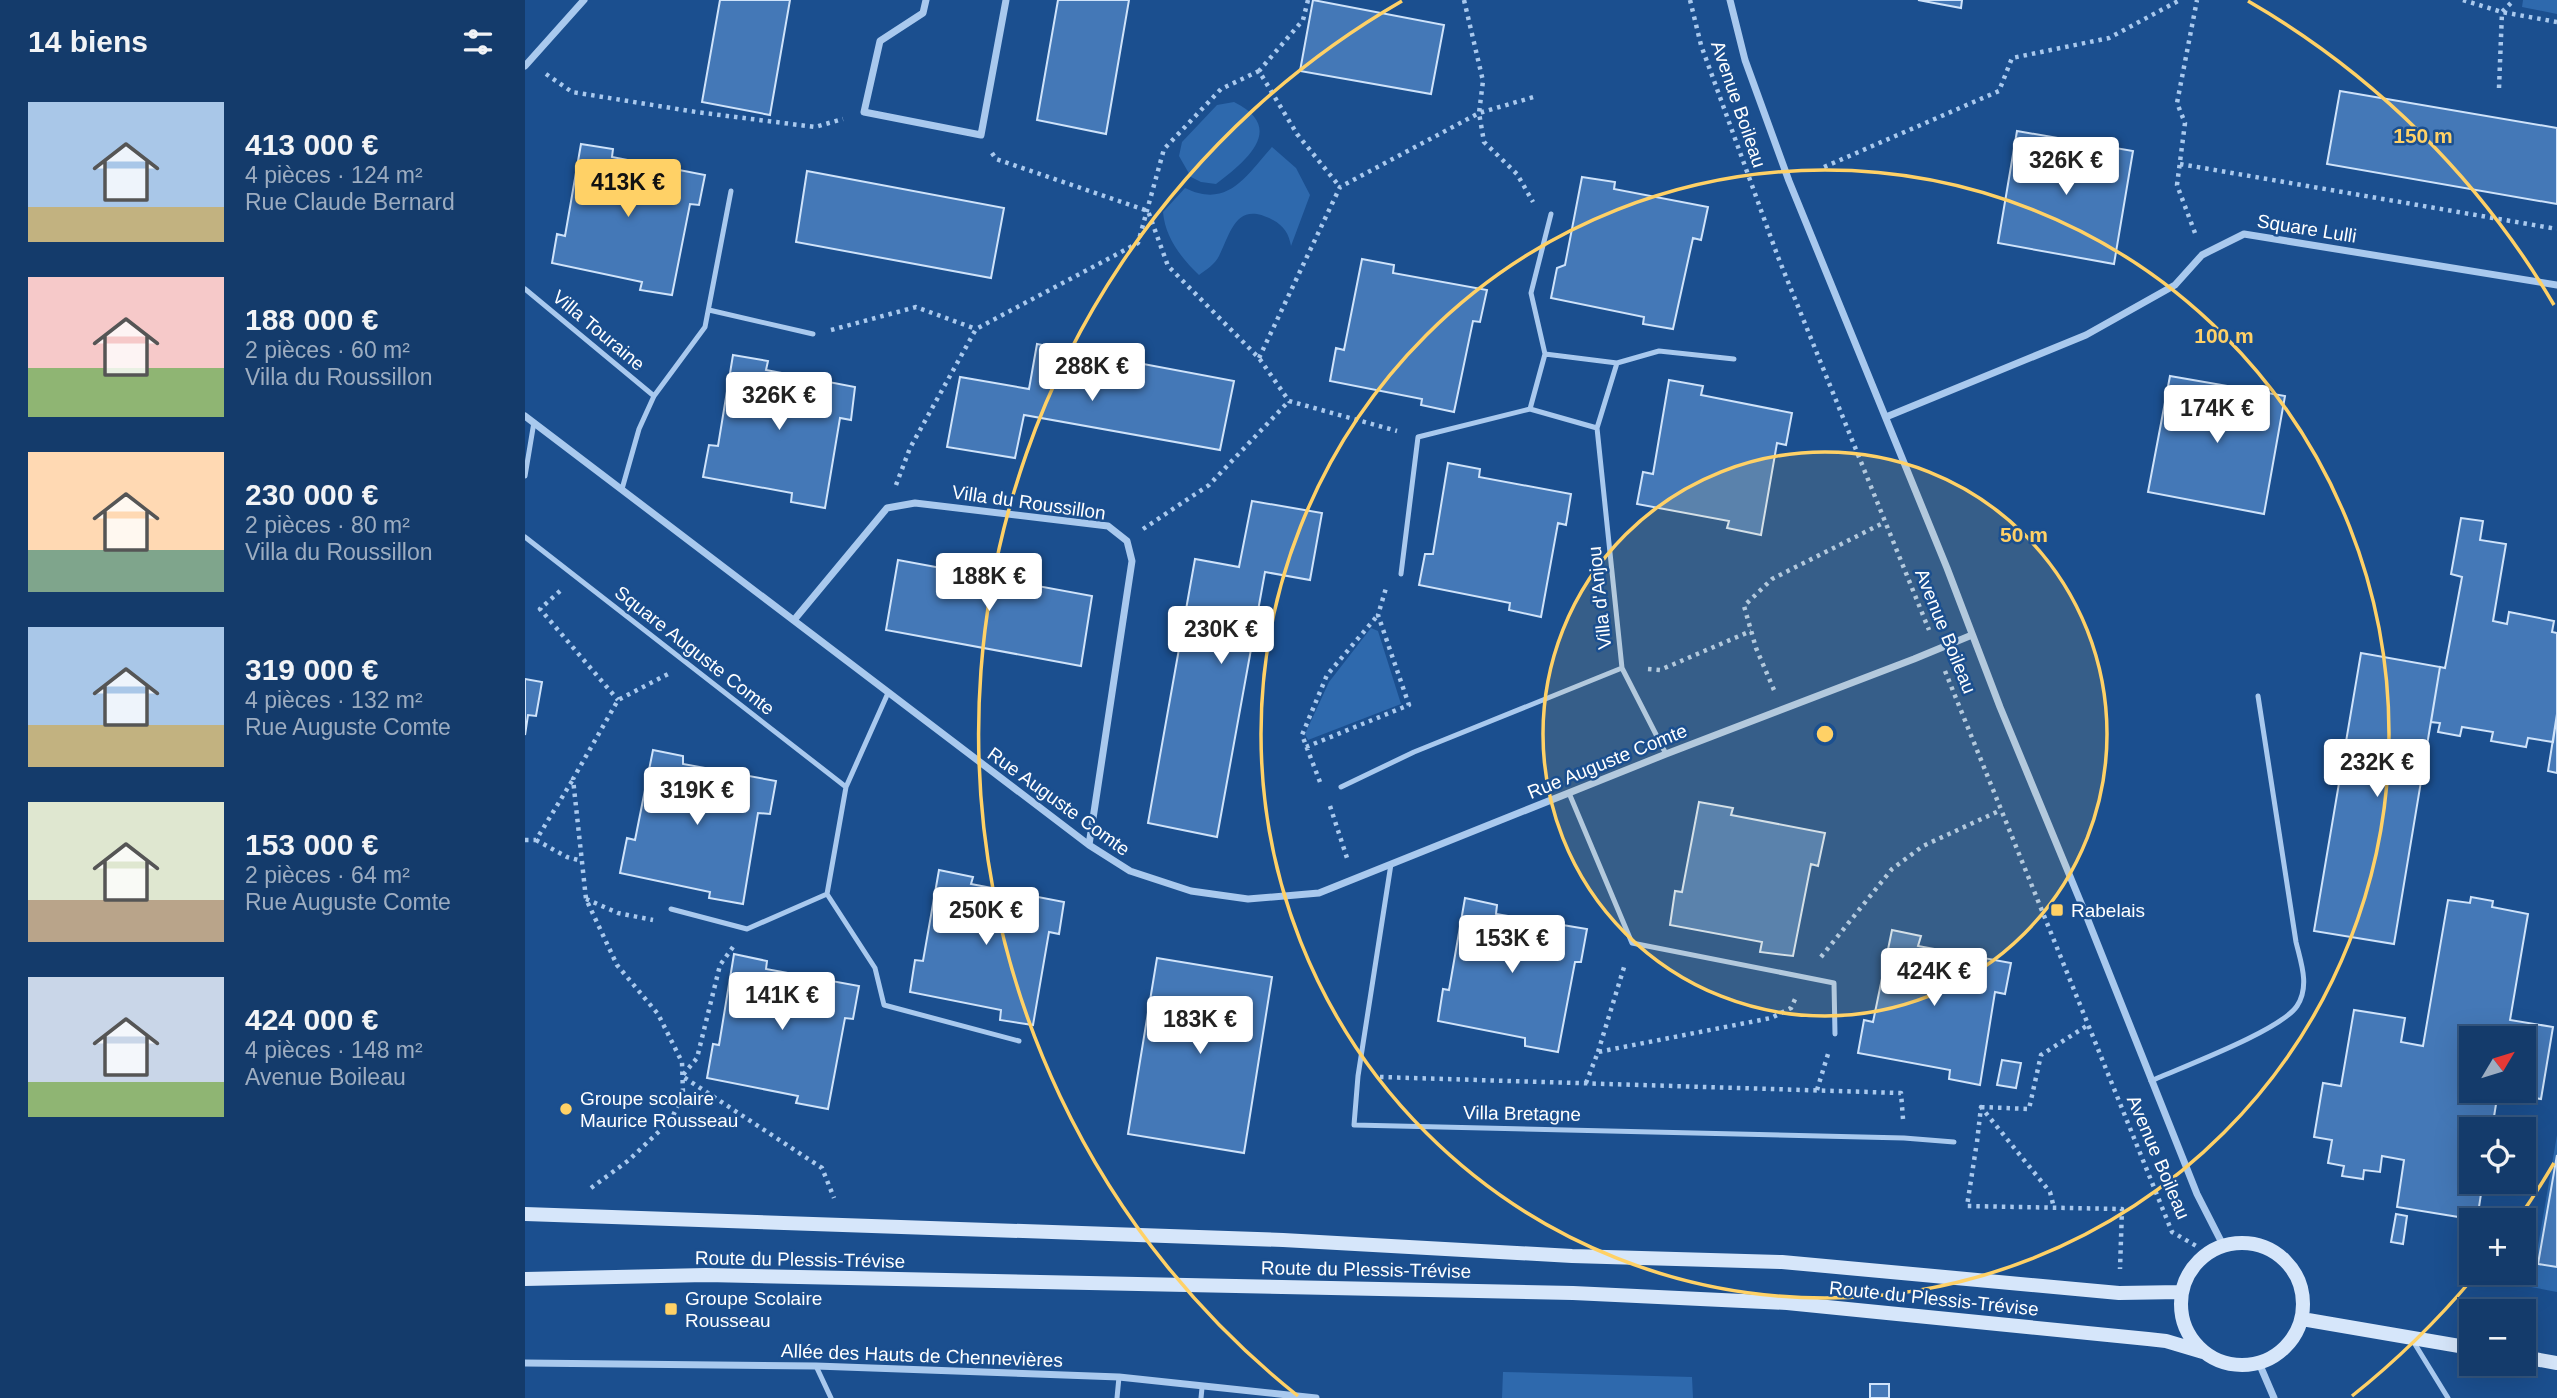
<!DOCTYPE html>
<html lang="fr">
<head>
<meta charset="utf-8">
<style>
	body { margin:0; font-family:Arial,sans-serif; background:#1d4271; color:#f1f3f6; height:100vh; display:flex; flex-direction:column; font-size:26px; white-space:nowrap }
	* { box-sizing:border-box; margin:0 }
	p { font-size:23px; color:#9dadc1 }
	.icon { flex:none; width:38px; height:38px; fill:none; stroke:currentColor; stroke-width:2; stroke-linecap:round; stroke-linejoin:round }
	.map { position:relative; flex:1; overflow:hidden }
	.side { display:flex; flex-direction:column; background:#143b6b; width:525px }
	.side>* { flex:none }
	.needle { width:46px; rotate:52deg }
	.tools { position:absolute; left:1934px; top:1026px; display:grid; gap:14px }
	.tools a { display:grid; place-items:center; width:77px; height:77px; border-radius:0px; background:#143b6b; box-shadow:0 7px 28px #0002,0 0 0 2px #33557e; font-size:35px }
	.price { position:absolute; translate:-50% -60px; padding:0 16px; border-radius:7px; background:#fff; color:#222; font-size:23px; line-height:46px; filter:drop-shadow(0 2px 4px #0008) }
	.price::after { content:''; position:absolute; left:50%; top:42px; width:21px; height:16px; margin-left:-10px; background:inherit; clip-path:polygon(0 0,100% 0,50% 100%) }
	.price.on { background:#ffd166; color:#111 }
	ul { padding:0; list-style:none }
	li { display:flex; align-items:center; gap:21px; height:175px; padding:0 28px }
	li span { display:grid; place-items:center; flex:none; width:196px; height:140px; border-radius:0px; color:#555 }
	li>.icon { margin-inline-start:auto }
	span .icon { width:84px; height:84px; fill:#fffc; stroke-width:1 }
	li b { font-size:30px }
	h2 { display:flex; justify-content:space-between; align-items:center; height:84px; padding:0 28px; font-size:30px }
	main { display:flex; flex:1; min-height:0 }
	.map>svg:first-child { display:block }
</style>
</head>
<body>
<main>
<section class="side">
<h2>14 biens<svg class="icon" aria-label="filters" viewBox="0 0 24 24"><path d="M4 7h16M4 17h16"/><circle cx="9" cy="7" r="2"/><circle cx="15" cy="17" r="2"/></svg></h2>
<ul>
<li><span style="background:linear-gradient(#a9c7e8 75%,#c2b280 0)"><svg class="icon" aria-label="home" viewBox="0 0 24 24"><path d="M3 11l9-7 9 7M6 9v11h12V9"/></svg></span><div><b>413 000 €</b><p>4 pièces · 124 m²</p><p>Rue Claude Bernard</p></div></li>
<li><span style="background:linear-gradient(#f6c9c9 65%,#8fb573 0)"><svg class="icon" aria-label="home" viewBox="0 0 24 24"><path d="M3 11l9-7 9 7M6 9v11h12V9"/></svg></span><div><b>188 000 €</b><p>2 pièces · 60 m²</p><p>Villa du Roussillon</p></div></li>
<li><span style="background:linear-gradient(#ffd9b3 70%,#7fa58c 0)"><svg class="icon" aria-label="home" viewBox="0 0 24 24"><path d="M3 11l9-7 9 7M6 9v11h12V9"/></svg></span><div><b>230 000 €</b><p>2 pièces · 80 m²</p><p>Villa du Roussillon</p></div></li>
<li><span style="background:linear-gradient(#a9c7e8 70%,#c2b280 0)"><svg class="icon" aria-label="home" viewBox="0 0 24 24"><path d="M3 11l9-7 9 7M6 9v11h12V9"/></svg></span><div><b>319 000 €</b><p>4 pièces · 132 m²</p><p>Rue Auguste Comte</p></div></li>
<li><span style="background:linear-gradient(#dfe7d0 70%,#b9a48a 0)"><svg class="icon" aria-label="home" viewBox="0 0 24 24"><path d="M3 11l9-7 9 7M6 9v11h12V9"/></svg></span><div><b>153 000 €</b><p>2 pièces · 64 m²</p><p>Rue Auguste Comte</p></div></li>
<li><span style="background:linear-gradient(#c9d6e8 75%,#8fb573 0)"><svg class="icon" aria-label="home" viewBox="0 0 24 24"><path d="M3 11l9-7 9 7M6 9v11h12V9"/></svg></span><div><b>424 000 €</b><p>4 pièces · 148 m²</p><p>Avenue Boileau</p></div></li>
</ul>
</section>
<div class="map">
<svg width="2032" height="1398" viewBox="0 0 2032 1398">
	<rect width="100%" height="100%" fill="#1b4f8f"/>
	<path fill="#2e69ad" d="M1998 0H2032V14L1997 7Z
		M709 102C762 128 721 161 691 184L676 182 666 177 654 156 657 142 692 105Z
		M747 147 771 168 785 195 766 246C764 234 759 226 748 220 711 200 706 232 694 256 690 264 681 270 674 275 656 258 640 237 638 212L660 188C703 209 721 176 747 147Z
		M846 628 853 631 876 704 783 740 780 734 804 682Z
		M2032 1135V1292L2006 1287Z
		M978 1372 1167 1377 1168 1398H977Z"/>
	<path fill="#4478b7" stroke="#cfe3fa" stroke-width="2" fill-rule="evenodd" d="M195 0H265L245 115 177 102Z
		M533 0H604L581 134 512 120Z
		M788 0 919 25 906 94 775 71Z
		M1393 0H1437L1436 8Z
		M1815 91 2032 128V204L1802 164Z
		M1492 131 1608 151 1589 264 1473 243Z
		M56 144 88 149 87 157 180 175 174 205 165 204 147 295 115 290 117 282 27 263 32 234 40 236Z
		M282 171 479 208 466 278 271 242Z
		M1057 177 1090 182 1089 189 1183 207 1176 240 1168 238 1148 329 1118 324 1119 317 1026 298 1032 268 1040 265Z
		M837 259 869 265 868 273 962 290 955 322 948 321 929 412 896 405 897 399 805 381 811 348 819 350Z
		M512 344 709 381 695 450 499 415 490 458 422 447 435 377 504 389Z
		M208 355 243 361 241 370 330 387 326 420 315 418 300 508 266 502 267 493 178 477 184 445 193 446Z
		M1645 376 1760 396 1739 514 1623 492Z
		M1144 380 1178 386 1176 395 1267 413 1261 445 1252 443 1236 535 1202 528 1204 521 1112 504 1118 472 1128 474Z
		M923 463 955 469 954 477 1046 494 1041 525 1033 523 1016 617 984 610 985 603 894 585 900 554H908Z
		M727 501 797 513 785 580 740 572 692 837 623 823 670 559 714 567Z
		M1936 518 1958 521 1955 540 1981 544 1968 621 1982 624 1984 612 2029 621 2027 632 2032 633V714L2028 742 2003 738 2001 747 1966 741 1968 732 1937 727 1935 736 1913 732 1915 723 1906 722 1915 667 1920 668 1937 577 1926 574Z
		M373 560 567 596 556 666 361 630Z
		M1836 653 1915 667 1869 944 1789 931Z
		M0 679 17 682 11 716 3 715 0 735Z
		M2032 714V773L2023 771Z
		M128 750 158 756V764L251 781 245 814 233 813 218 904 184 898 185 892 95 873 102 838 110 840Z
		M1174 802 1208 808 1206 815 1300 833 1293 866 1286 864 1268 956 1235 952 1237 942 1145 925 1150 891 1157 892Z
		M414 870 448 877 446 884 539 902 534 934 524 932 508 1025 475 1020 476 1010 385 992 390 960 398 961Z
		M1946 897 1968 901 1967 907 2003 914 1985 1020 2028 1027 2016 1099 1973 1092 1967 1129H1946V1181H1958L1952 1220 1872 1207 1879 1160 1857 1156 1855 1172 1839 1170 1838 1179 1817 1176 1819 1166 1803 1163 1807 1140 1789 1137 1798 1083 1816 1086 1829 1010 1880 1018 1876 1042 1898 1046 1923 900 1945 903ZM1946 1038H1998V1090H1946Z
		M940 898 972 905 971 914 1062 929 1056 962H1050L1033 1052 1000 1046V1038L913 1021 918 989 924 990Z
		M1367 930 1396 936 1393 946 1486 963 1480 994 1470 992 1455 1085 1424 1079 1425 1070 1333 1053 1339 1020 1348 1022Z
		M209 954 242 961 241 969 334 986 328 1019 320 1018 303 1109 271 1103 273 1096 182 1078 188 1044 194 1045Z
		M632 958 747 977 719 1153 603 1134Z
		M1477 1060 1496 1063 1491 1088 1472 1085Z
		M2032 1155V1267L2013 1264Z
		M1871 1214 1882 1216 1878 1244 1866 1242Z
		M1345 1384H1364V1398H1345Z"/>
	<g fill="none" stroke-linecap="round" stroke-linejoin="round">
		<path stroke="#a9c9ee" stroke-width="4.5" stroke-dasharray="3.5 5" stroke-linecap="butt" d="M783 0 778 20 734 71 772 134 815 187
			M939 0 958 81 954 113 959 142 992 174 1008 202
			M1165 0 1176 45 1253 257 1404 630
			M1938 0 1977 12 2032 22
			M21 74 47 92 171 112 290 127 318 119
			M1974 88 1977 12 1989 0
			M467 153 471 159 623 211 643 266 734 358 764 401 872 431
			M1655 164 2032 229
			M1299 167 1474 91 1487 58 1584 38 1655 0
			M1670 233 1652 185 1660 123 1652 103 1672 0
			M306 330 391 307 451 329
			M734 358 815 187 954 113 1012 96
			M371 485 385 448 451 329 613 243 639 149 696 89 734 71
			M618 529 684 485 764 401
			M35 591 15 609 93 700
			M1123 669 1135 670 1226 631
			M1420 671 1647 1232 1673 1247
			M1249 690 1231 648 1219 606 1247 579 1360 522
			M781 747 884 705 853 615 861 588
			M795 782 777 735 802 675 853 615
			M805 806 822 858
			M0 840H11L47 781
			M11 840 42 857 57 861
			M61 899 93 913 128 920
			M208 947 195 965 172 1058 157 1076 297 1168 309 1198
			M1296 957 1367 869 1398 846 1476 810
			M1073 1052 1100 964
			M855 1077 1376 1093 1378 1119
			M1061 1083 1073 1052 1246 1018 1266 1008 1271 997
			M1292 1090 1303 1054
			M1456 1107 1504 1109 1516 1055 1563 1025
			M1452 1142 1456 1107 1525 1192 1529 1208
			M1451 1148 1442 1206 1597 1209 1595 1269
			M66 1188 104 1160 146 1120 158 1094 157 1062 133 1014 92 965 61 899 48 779 93 700 143 674"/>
		<path stroke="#a9c9ee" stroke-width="5" d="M0 289 129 396
			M184 310 288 334
			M1020 354 1092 363
			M1005 409 1020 354 1006 293 1026 214
			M0 476 9 422
			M97 489 114 429 129 396 180 327 206 191
			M0 537 321 787 363 693
			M876 574 893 437 1005 409 1072 428
			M1141 754 1097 668 1072 428 1092 363 1134 351 1209 359
			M321 787 302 894 350 968 359 1005 494 1041
			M816 787 889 752 1097 668
			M1044 793 1107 943 1309 983 1310 1034
			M866 864 833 1076 829 1125 1379 1138 1429 1142
			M146 909 222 929 302 894
			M1626 1081C1657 1067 1755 1031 1772 1006 1785 986 1776 963 1771 942L1733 696
			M1888 1341 1923 1398
			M291 1366 306 1398
			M592 1398 594 1377
			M676 1398 677 1388"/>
		<path stroke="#a9c9ee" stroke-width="7" d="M401 0 398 13 355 41 339 112 456 135 481 0
			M1205 0 1220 60 1264 181 1422 568 1475 707 1561 915 1672 1194 1698 1245
			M0 66 59 0
			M0 416 564 845 605 871 666 891 723 899 794 893 1141 754 1389 659 1447 635
			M1361 417 1561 335 1650 285 1677 255 1719 234 2032 285
			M269 620 362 508 390 503 583 526 602 541 607 561 564 845
			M0 1363 291 1366 594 1377 791 1398
			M1734 1363 1749 1398"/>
		<path stroke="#d6e6fa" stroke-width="14" d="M0 1214 758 1240 1047 1256 1257 1262 1594 1293 1656 1292
			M1656 1304a61 61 0 1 1 122 0a61 61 0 1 1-122 0Z
			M0 1279 181 1275 1048 1293 1262 1303 1623 1339 1641 1341 1678 1352
			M1777 1319 1946 1348
			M1998 1357 2032 1363"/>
	</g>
	<circle cx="1300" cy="734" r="282" fill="#ffd166" fill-opacity=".12"/>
	<g fill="none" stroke="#ffd166" stroke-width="3.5">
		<circle cx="1300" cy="734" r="282"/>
		<circle cx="1300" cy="734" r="564"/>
		<path d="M2029 1163A846 846 0 0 1 1993 1219M1948 1278A846 846 0 0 1 1827 1396M773 1396A846 846 0 0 1 877 1M1723 1A846 846 0 0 1 2029 305"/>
	</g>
	<g fill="#ffd166" stroke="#1b4f8f" stroke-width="2.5">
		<rect x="1525" y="903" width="14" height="14" rx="3.5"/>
		<circle cx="41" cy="1109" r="7"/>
		<rect x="139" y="1302" width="14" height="14" rx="3.5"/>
	</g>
	<g text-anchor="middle" stroke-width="5" stroke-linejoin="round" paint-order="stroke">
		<g font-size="19" fill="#fff" stroke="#1b4f8f">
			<text transform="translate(1214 104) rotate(71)" y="7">Avenue Boileau</text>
			<text transform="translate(1782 228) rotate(9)" y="7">Square Lulli</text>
			<text transform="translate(74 330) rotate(40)" y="7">Villa Touraine</text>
			<text transform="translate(504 502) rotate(8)" y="7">Villa du Roussillon</text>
			<text transform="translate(1074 598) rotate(-96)" y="7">Villa d'Anjou</text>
			<text transform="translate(1421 631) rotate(68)" y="7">Avenue Boileau</text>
			<text transform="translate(170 650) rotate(38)" y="7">Square Auguste Comte</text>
			<text transform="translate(1082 761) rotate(-22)" y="7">Rue Auguste Comte</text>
			<text transform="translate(534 801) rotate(36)" y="7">Rue Auguste Comte</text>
			<text transform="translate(997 1113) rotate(1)" y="7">Villa Bretagne</text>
			<text transform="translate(1634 1157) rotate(67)" y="7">Avenue Boileau</text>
			<text transform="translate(275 1259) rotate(1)" y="7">Route du Plessis-Trévise</text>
			<text transform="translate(841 1269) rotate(1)" y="7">Route du Plessis-Trévise</text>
			<text transform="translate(1409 1298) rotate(6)" y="7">Route du Plessis-Trévise</text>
			<text transform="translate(397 1355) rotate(2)" y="7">Allée des Hauts de Chennevières</text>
		</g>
		<g font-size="19" fill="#fff" stroke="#1b4f8f" text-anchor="start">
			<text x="1546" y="917">Rabelais</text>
			<text x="55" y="1105">Groupe scolaire<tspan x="55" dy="22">Maurice Rousseau</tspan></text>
			<text x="160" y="1305">Groupe Scolaire<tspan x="160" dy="22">Rousseau</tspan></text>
		</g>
	</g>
	<circle cx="1300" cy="734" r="10" fill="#ffd166" stroke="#1b4f8f" stroke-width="3.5"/>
	<g font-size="21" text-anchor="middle" font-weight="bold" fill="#ffd166" stroke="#1b4f8f" stroke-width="5" stroke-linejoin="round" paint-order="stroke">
		<text x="1898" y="143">150 m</text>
		<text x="1699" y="343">100 m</text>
		<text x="1499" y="542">50 m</text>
	</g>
</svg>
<div class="tools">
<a><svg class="needle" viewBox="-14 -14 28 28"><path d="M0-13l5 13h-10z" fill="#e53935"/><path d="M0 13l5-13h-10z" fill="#9dadc1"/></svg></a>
<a><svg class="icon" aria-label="locate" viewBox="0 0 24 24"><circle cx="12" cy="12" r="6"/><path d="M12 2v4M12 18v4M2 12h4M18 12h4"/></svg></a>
<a>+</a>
<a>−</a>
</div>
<b class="price" style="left:1541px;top:197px">326K €</b>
<b class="price on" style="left:103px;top:219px">413K €</b>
<b class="price" style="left:567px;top:403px">288K €</b>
<b class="price" style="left:254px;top:432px">326K €</b>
<b class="price" style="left:1692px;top:445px">174K €</b>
<b class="price" style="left:464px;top:613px">188K €</b>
<b class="price" style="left:696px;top:666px">230K €</b>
<b class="price" style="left:1852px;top:799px">232K €</b>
<b class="price" style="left:172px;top:827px">319K €</b>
<b class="price" style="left:461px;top:947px">250K €</b>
<b class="price" style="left:987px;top:975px">153K €</b>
<b class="price" style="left:1409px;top:1008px">424K €</b>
<b class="price" style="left:257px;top:1032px">141K €</b>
<b class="price" style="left:675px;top:1056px">183K €</b>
</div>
</main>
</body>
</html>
